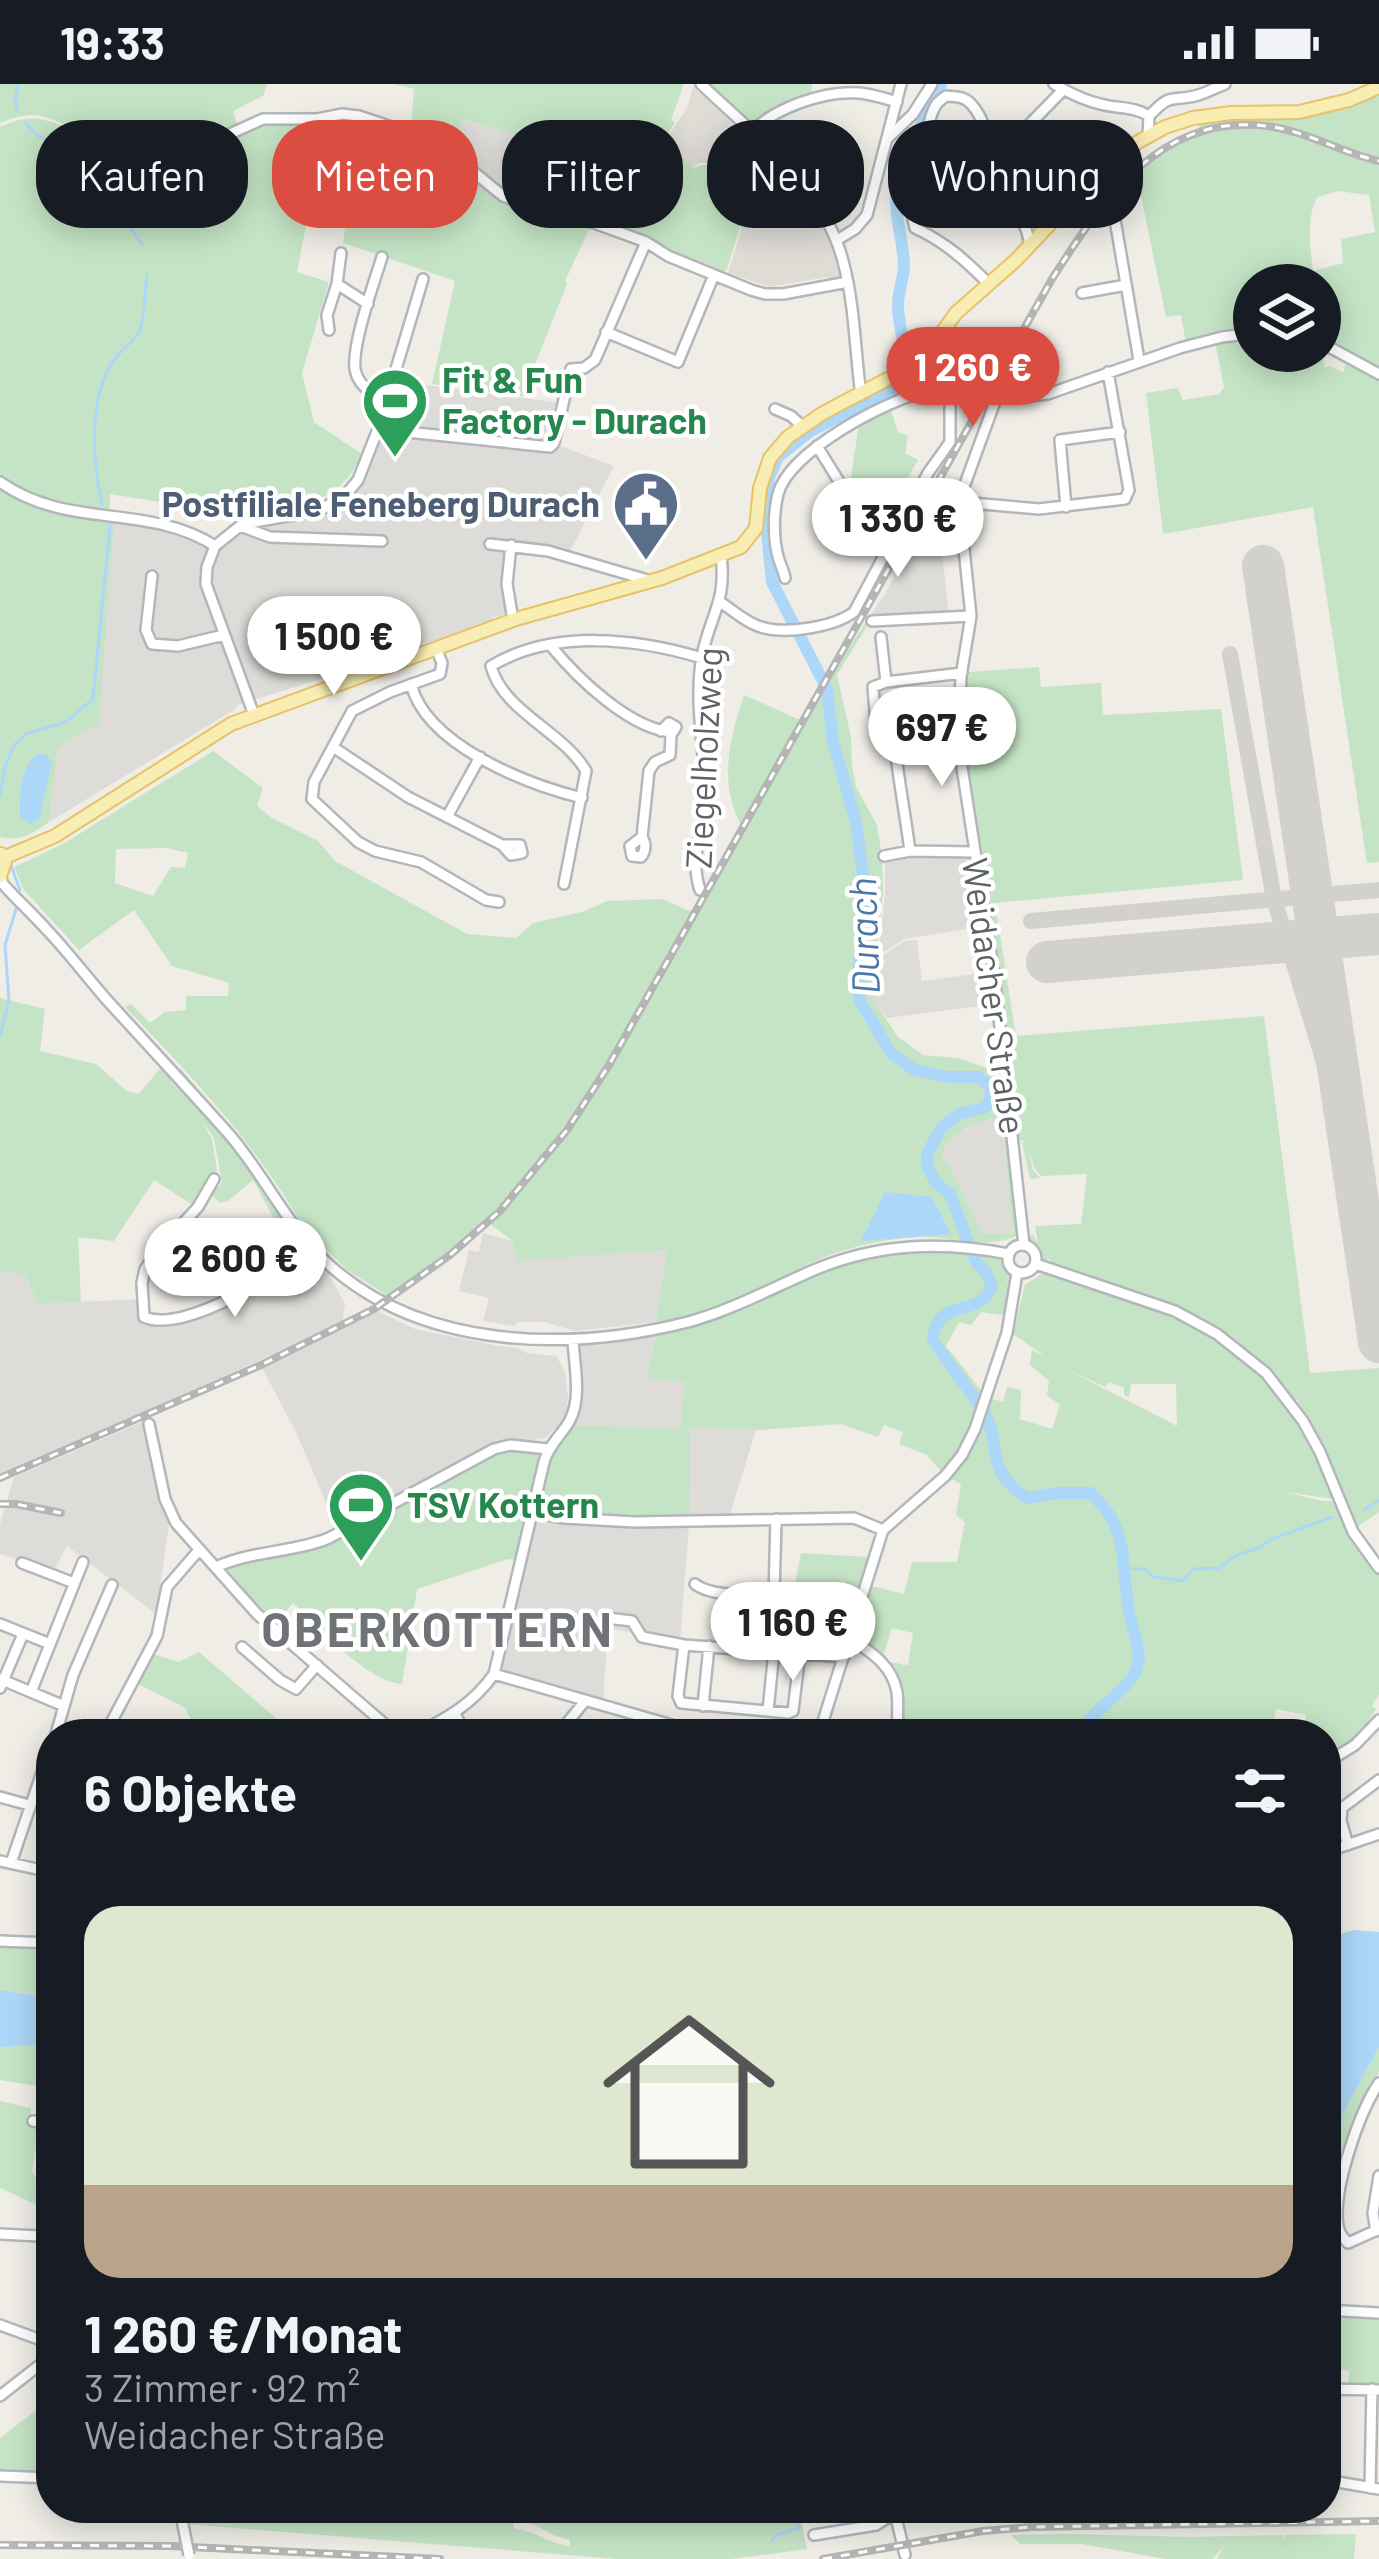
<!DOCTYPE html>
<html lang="de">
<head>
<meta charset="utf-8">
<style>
	body { margin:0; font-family:Barlow,sans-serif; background:#242831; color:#f1f3f6; height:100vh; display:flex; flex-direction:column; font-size:45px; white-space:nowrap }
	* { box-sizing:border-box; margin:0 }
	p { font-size:39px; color:#9ea1a6 }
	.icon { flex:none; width:66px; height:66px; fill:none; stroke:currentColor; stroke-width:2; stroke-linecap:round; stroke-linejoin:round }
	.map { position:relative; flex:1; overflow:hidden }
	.drawer { position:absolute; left:36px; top:1635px; width:1305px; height:804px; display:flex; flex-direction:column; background:#171b24; border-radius:48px; box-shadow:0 6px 30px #0003 }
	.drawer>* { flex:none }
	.banner { position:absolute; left:36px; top:36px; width:1308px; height:108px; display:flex; gap:24px }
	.controls { position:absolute; left:1233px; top:180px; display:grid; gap:24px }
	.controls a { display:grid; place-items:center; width:108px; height:108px; border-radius:50%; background:#171b24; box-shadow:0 6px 30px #0003; font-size:60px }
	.price { position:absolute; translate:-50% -102px; padding:0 27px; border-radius:42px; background:#fff; color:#222; font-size:39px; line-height:78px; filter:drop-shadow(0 3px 6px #0008) }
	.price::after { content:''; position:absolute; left:50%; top:72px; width:36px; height:27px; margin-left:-18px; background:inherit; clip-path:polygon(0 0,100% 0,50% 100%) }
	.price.current { background:#db4d40; color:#fff }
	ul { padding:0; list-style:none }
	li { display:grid; align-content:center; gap:24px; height:636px; padding:0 48px }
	li span { display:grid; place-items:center; height:372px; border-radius:36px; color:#555 }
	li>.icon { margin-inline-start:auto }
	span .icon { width:216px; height:216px; fill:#fffc; stroke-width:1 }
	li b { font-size:51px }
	h2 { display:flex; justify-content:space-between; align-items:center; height:144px; padding:0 48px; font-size:51px }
	.tag { padding:0 42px; border-radius:48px; background:#171b24; box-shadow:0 6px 30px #0003; font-size:42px; line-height:108px }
	.tag.current { background:#db4d40; color:#fff }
	.status { display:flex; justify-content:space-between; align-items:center; height:84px; padding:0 60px; background:#171b24; direction:ltr }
	.status svg { height:33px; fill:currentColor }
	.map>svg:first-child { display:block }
</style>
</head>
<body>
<div class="status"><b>19:33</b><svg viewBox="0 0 49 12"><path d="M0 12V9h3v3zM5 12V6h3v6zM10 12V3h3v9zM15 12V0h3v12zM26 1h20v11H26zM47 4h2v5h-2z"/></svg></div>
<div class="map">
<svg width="1379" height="2475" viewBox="0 0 1379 2475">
	<rect width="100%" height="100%" fill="#efede6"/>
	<path fill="#dedcd8" d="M461 35 525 53 517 116 503 110 457 72Z
		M396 297 561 319 553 359 614 382 567 473 513 464 509 529 492 534 493 538 470 547 457 549 387 574 238 621 234 626 49 738 58 663 109 487 114 437 172 443 215 464 241 445 323 428 349 411Z
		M937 421 949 532 869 534 886 508Z
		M911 769 973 770 985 842 904 855 885 867 879 866 885 810V773Z
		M917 856 922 897 991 888 996 920 887 934 872 914 869 868 885 870 905 857Z
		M1002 1030 1013 1150H982L952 1085 942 1073 943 1063 958 1048Z
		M483 1149 513 1157 519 1176 668 1166 656 1238 575 1247 545 1238H517L515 1242 483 1237 489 1214 459 1207 469 1166 479 1168Z
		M309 1167 324 1181 345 1220 342 1240 0 1391V1187L25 1191 38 1220 140 1215 141 1234 150 1239 160 1240 246 1209 277 1193Z
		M377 1227 415 1245 499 1262 517 1264 527 1269 556 1272 565 1287 568 1314 566 1328 562 1338 545 1354 493 1361 338 1447 296 1348 262 1284Z
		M656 1249 648 1294 684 1297 680 1344 569 1341 577 1259Z
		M147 1336 163 1416 170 1433 156 1530 67 1462 54 1487 0 1470V1440L14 1393Z
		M689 1344 756 1346 729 1433 689 1435Z
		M533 1431 689 1439 680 1558 608 1544 603 1619 497 1588Z"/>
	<path fill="#dedcd5" d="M693 3 738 44 732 52 739 57 734 73 723 79H699L693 83 665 57 687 24Z
		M747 53 800 106 813 124 818 125 835 157 846 196 829 199 827 193 769 203 728 189 742 144H746L736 68Z"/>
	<path fill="#c5e4c5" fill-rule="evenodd" d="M0 0H267L263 12 233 27 238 43C225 50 211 58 196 63 177 70 123 69 104 61 62 44 48 18 0 39Z
		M393 0H684L671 36 675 38 664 56 694 84C706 78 721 82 735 76L746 145 740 144 727 185 721 190 659 165 517 116 525 53 462 35 457 72 411 47 414 5Z
		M706 0H812L810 16 781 22 750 41Z
		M1379 7V74C1354 69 1330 57 1306 48 1271 36 1237 37 1201 45L1197 39 1213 35 1273 34Z
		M342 32 426 57 489 105 591 141 565 197 567 200 534 283 528 313 432 300 455 197 343 159 346 136 309 126 297 188 329 198 302 289 314 338 362 370C344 408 328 411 294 426 360 410 362 377 381 318L384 320C377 340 372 364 363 383 338 431 278 434 231 445L229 441 248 434 290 426 248 431 235 435 234 430 110 410 109 431 46 419 0 396V43C36 26 53 37 85 54L75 68 130 123 139 70 190 69 255 39Z
		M1242 44 1299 50 1379 79V286L1320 257V201H1254V246L1186 259 1181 231 1166 233 1136 88C1167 60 1202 48 1242 44ZM1338 107 1369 111 1375 148 1341 155 1343 179 1313 187C1310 163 1306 135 1317 113Z
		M1254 251V267H1320V260L1325 284 1329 282 1343 288 1346 280 1379 295V778L1367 779 1313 423 1163 450 1146 309 1178 304 1183 316 1219 310 1224 303 1215 258Z
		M890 323 898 348 908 352 905 369 918 376 890 424 876 416 868 430 847 418 859 340Z
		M0 401 10 408 114 437 99 640 58 663 49 738C29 751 24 757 0 753Z
		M866 538 869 539 837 591 851 653 852 681 856 703 877 741 882 772 883 809 877 867 855 865 869 868 872 914 898 953 923 971 958 974 1004 990 1021 1150C988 1167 955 1152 920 1153 877 1155 830 1167 793 1188 858 1167 892 1152 963 1158H925L882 1163 731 1221 667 1240 682 1233 656 1238 667 1166 518 1177 513 1157 490 1140C567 1064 618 971 671 878 725 782 778 687 831 591ZM1002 1030 1013 1150H982L952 1085 942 1073C948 1043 979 1042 1002 1030Z
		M1039 583 1041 603 1101 599 1103 631 1221 625 1243 796 995 819 1016 952 1264 932 1310 1289 1379 1284V1428L1354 1445 1295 1321 1299 1318 1297 1315 1294 1318C1261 1276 1223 1249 1177 1225V1220L1175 1224 1049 1181 1051 1177 1048 1174 1046 1179 1039 1177 1036 1165 1027 1159 1026 1152 1033 1151 1038 1159 1035 1142 1081 1140 1087 1090 1041 1092 1035 1085 1029 1068 1033 1086 1040 1094 1030 1095 1022 1058 1026 1057 1015 1056 989 845 994 844 993 841 989 842 960 658 964 594 968 595 969 588Z
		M744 611 800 636 741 741C718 699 730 653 744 611Z
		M213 667 263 704 257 722 272 734 318 757 335 777 467 850 516 854 533 839 582 828 607 817 662 815 692 828C608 977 539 1119 388 1212L347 1186 304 1143 314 1157 313 1159 245 1065 178 987 181 985 247 1063 302 1141C256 1060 190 990 125 923L131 920 150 939 165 928 186 926V912H228L229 899 172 882 134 826 79 866 24 806 14 783 63 760ZM167 764 188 769 185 784 171 783 153 812 115 799 116 765Z
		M0 914 45 925 40 967 96 980 127 1007 139 1010 162 982 171 991V998L190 1016 173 997V993L241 1068 305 1164 291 1179 245 1204 246 1192 237 1179 257 1158 255 1155 275 1137 253 1096 228 1117 220 1119 209 1108 219 1103 222 1098 214 1054 201 1036 212 1055 217 1087 207 1091 196 1123 154 1096 114 1157 78 1153 81 1218 38 1220 25 1191 0 1187Z
		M925 1165 971 1168 1006 1175 1013 1190 1008 1232 981 1228 971 1241 959 1238 946 1262 984 1310 968 1354 943 1390 927 1371 899 1360 903 1348 884 1341 878 1353 841 1340 759 1346 690 1344 689 1435 596 1434 595 1429 584 1428 582 1433 535 1426 546 1378 569 1341 680 1344 684 1298 647 1294 656 1249 735 1227 853 1176Z
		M1046 1187C1090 1202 1136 1214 1177 1232 1262 1269 1304 1331 1334 1415L1285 1408 1322 1417H1335L1350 1449 1379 1489V1610L1372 1622 1376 1625C1363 1648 1350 1661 1326 1673V1650H1306V1631L1276 1625 1272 1650H901L888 1583 889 1578 908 1581 913 1549 892 1544 882 1575 853 1554 868 1501 904 1510 912 1478H957L965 1438 956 1431 961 1400 947 1393 989 1314 1003 1318 1007 1303 1021 1306 1020 1335 1052 1345 1060 1321 1047 1311 1049 1297 1030 1281 1032 1266 1046 1273 1013 1250 1025 1201ZM1066 1285 1105 1303 1109 1298 1124 1304V1311L1129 1313 1131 1300H1176L1177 1342Z
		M511 1364 545 1368 519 1476 508 1475 417 1505 402 1600C366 1597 320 1544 293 1519L273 1542 219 1484 239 1475 317 1461 495 1368Z
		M801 1469 868 1473 860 1507 794 1505Z
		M199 1568 285 1642 292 1650H233L197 1646 184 1623 136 1599 153 1570 179 1578Z
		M0 1860 51 1863V1914L0 1906Z
		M51 1961V2004L0 1996V1963Z
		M1379 1963V1988L1358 2023 1336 2084 1330 2128 1331 2166 1326 2158V2068L1329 2056Z
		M0 2017 31 2024 30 2041 39 2043 32 2087 43 2104 51 2106V2123L37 2121 0 2104Z
		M1329 2228 1379 2231V2304L1348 2302 1349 2287 1332 2283V2279L1327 2278Z
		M51 2318V2390L0 2389V2354L40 2323Z
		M183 2424H495L514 2438V2445C537 2446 548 2460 570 2462V2456L556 2452 501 2424H799L807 2465 732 2475H616L187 2440Z
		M1069 2450 1188 2453 1283 2451 1284 2456 1285 2451 1356 2450 1354 2475H1217L1224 2461 1213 2475H1165L1082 2460H1020L1011 2451Z"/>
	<path fill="#add7f8" d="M38 669 47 671 52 678 39 736 29 740 20 732C20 710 19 684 38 669Z
		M885 1108 932 1113 951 1150 861 1157Z
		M1354 1846 1379 1848V1963L1329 2056 1326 2068V1863L1340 1850Z
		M0 1906 51 1914V1961L0 1963Z"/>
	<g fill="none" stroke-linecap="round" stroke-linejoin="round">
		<path stroke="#add7f8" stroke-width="3" d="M17 27 15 17 18 0
			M25 39 38 52 55 59 80 88 117 122 142 161
			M102 421C93 379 88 322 110 282 117 267 134 260 140 246 146 229 144 208 147 190
			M0 711 5 684 14 661 26 650 66 638 93 615 110 441
			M12 784 20 806
			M0 952 9 917 5 861 17 822
			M1364 1426 1379 1416
			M1125 1484 1145 1485 1154 1493 1183 1497 1193 1485 1219 1484 1237 1471 1259 1464 1272 1455 1332 1433
			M772 2457 777 2451 799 2444 793 2424"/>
		<path stroke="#add7f8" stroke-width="12" d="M941 0C927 21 923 35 915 59 908 80 896 96 896 120 897 141 904 162 904 184 903 196 898 208 898 221 898 247 913 278 897 302L809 348 778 373 769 394 767 415 766 439 772 498 827 605 833 658 856 738 866 815 859 882 860 917 891 969 915 986 947 993H979L991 1003 990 1016 984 1024 959 1030 942 1043 927 1070 928 1084 936 1099 950 1110 976 1179 986 1188 992 1202C977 1237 937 1211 933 1256 948 1280 967 1302 982 1325 1004 1359 981 1384 1027 1414L1058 1409H1091C1099 1418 1110 1428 1114 1439 1127 1469 1123 1501 1130 1532 1133 1549 1144 1570 1136 1587 1125 1609 1093 1624 1080 1650"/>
		<path stroke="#d2d1ce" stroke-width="16" d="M1230 570 1274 815 1323 975 1336 1035 1365 1207 1379 1271
			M1031 837 1379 806"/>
		<path stroke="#d2d1ce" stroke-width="42" d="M1263 482 1379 1258
			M1047 878 1379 850"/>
		<g stroke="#b3b6ba" stroke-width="14">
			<path id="minor" d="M701 0C755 52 826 104 844 181 855 224 855 268 861 311
				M1054 0C1069 9 1083 16 1100 20 1118 25 1134 22 1149 32
				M752 48C774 24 825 6 859 9 871 10 884 14 897 18
				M1148 52 1149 32C1172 8 1169 18 1195 12 1204 10 1215 4 1225 0
				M888 54 913 30 932 0
				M107 64 125 68 192 67 263 35H317L342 30 359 32 427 55 459 76 503 112 527 121 594 139 646 158 668 172 751 206 765 210H783L848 198
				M992 65 1026 44 1063 6
				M981 118 993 119 1009 108
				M1113 124 1139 276
				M837 156 855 145 867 131 901 0
				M341 169 337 200 368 220
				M382 173C374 199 352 259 355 285 358 302 373 311 388 316
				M988 199C965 176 945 158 915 144 906 116 920 93 926 66 929 53 927 39 933 27 937 18 938 18 946 12 956 13 965 12 972 21 987 38 989 63 996 83 1007 111 1025 131 1030 161
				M1082 209 1126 201
				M329 246 327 231 337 200
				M606 248 678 278 714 191
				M1320 258 1379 290
				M914 281 938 302 1012 314 1048 310 1180 264 1222 253 1254 249
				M997 312 961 411 960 427 971 532 961 592 958 658 994 889 1024 1161
				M775 325 791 332 802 342
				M378 345 550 363 554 359 571 285 584 284 595 276 646 158
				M817 362 843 404 844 420 898 450
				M0 398C67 446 149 419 215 462
				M960 418 1039 425 1125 415 1129 406 1108 288
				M1066 423 1060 356 1120 348
				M240 442 270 453 382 457
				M490 460 548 467 651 497
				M511 461 507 500 513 536
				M215 462 240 442 249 439 321 426 348 408 358 396 378 345 423 195
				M215 462 207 483 206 500 254 631
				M152 492 146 546 152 560 178 562 224 551
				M785 494C784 488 781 482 779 476 773 457 773 430 778 410 789 367 888 315 930 306L934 300
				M720 518C733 526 746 539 761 543 785 551 834 543 854 528L928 389 950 358V304
				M872 537 971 532
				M881 553 886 598
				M551 562C577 594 631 646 673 648L676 643 669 639 661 647
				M436 564 442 579 440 590 390 608 352 627 314 698 312 715 358 758 375 767 421 778 486 816 499 818
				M411 600C426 661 526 700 582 714
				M333 663 408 713 502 761 511 771 522 769 520 761H502
				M447 733 480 673
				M642 753C646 759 646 767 641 773L632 772 630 762 642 753 649 687 655 678 670 671 671 650
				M910 767C905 729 898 693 894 655L879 645 876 639 873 603 886 598 962 589
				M884 772 910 767 974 768
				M0 792 3 800C17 816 33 830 47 846 68 868 86 892 106 915 147 960 188 1004 228 1049 264 1090 287 1142 327 1179 422 1266 569 1268 688 1238 732 1226 772 1204 814 1186 878 1159 942 1157 1009 1170
				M564 800 586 687C563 647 503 628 491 582 553 545 636 554 702 574
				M700 806C688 769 706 742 705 704 704 661 694 616 702 572 710 531 727 518 721 472
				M214 1095 198 1123 161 1163 145 1185 142 1199 144 1233C183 1250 281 1190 311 1162
				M1008 1175a14 14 0 1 1 28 0a14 14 0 1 1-28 0Z
				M1036 1180 1175 1227 1217 1250 1266 1289 1303 1337 1320 1368 1353 1448 1379 1484
				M149 1340 165 1415 176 1439 257 1530 396 1650
				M532 1428 564 1434 635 1438 854 1434 883 1446
				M22 1479 74 1499
				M216 1483C253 1466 293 1469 329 1454L494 1365 510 1361 548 1365
				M695 1500C718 1518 783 1508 812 1509 829 1509 846 1511 862 1513
				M774 1511 776 1435
				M607 1534 632 1537 642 1553 684 1561 844 1573
				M0 1540 50 1560
				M850 1554C871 1568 892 1581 897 1608 899 1622 896 1636 899 1650
				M684 1561 678 1612 681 1619 788 1629 793 1627 800 1569
				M242 1563 280 1596 296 1605 317 1581
				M494 1590 703 1650
				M0 1595 64 1622
				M0 1604 23 1550
				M31 1608 83 1478
				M703 1622 709 1562
				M768 1627 774 1567
				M455 1630 466 1650
				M820 1643 855 1650
				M56 1650 73 1591 112 1501
				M105 1650 157 1552 167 1503 199 1466
				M416 1650C447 1634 473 1620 494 1590L544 1378C549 1360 562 1351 570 1336 582 1313 574 1280 573 1256
				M558 1650 585 1617
				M819 1650 883 1446 945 1392 962 1371 975 1345 1007 1249 1017 1189
				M1326 1679 1355 1661 1379 1636
				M0 1713 29 1721
				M1348 1761 1341 1737 1342 1724 1379 1696
				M1326 1768 1379 1750
				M0 1777 51 1788
				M11 1779 51 1662
				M0 1857 51 1859
				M1379 1999C1359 2028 1332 2107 1338 2142 1339 2150 1343 2153 1348 2159L1379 2145
				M33 2037 51 2040
				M1376 2147 1373 2129 1379 2092
				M0 2150 39 2152 51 2150
				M1326 2226 1379 2229
				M0 2241 41 2256 51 2263
				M1326 2305 1379 2306
				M0 2312 51 2272
				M0 2392 51 2394
				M1326 2396 1379 2405
				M1370 2404 1372 2305
				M179 2424 182 2436
				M895 2429 905 2471
				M814 2451 876 2441 895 2429"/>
		</g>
		<g stroke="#e6c368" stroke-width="16">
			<path id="major" d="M3 774 55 752 231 640 516 535 662 494 741 463 756 444 760 404 770 374 788 353 823 329 914 281 927 269 956 229 1016 176 1105 82 1131 62 1165 43 1193 34 1231 29 1299 28 1349 16 1379 3
				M0 792 5 778 1 770"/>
		</g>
		<use href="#minor" stroke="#fff" stroke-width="9"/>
		<use href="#major" stroke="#f8edb2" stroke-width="12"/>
		<g stroke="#b4b5b5" stroke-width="8">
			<path id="rail" d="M0 1394 261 1281 374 1225 450 1171 500 1127 567 1046 609 981 1052 195C1103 115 1163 25 1273 43 1310 49 1343 69 1379 77
				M0 1420H16L61 1429
				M0 2461 170 2462 440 2475
				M823 2475 983 2447 1031 2443 1379 2437"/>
		</g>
		<use href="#rail" stroke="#fff" stroke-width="3" stroke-dasharray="9" stroke-linecap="butt"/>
		<g stroke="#b3b6ba" stroke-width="14" stroke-linecap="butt">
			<path id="minor-bridge" d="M182 2436 189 2471"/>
		</g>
		<use href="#minor-bridge" stroke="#fff" stroke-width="9"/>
	</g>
	<defs>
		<g id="stadium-pin" transform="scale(3.45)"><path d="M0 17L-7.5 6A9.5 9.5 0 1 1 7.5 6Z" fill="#2e9e5b" stroke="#fff"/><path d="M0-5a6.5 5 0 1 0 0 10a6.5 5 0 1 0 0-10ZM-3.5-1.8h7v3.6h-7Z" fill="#fff"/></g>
		<g id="civic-pin" transform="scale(3.45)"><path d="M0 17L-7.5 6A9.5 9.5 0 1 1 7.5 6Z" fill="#5c6f8a" stroke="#fff"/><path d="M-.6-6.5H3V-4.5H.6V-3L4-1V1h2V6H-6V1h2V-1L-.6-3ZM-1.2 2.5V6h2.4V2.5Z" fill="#fff"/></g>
	</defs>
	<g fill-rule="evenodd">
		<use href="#stadium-pin" x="395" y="317"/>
		<use href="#civic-pin" x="646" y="420"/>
		<use href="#stadium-pin" x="361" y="1421"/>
	</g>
	<g text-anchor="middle" stroke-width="9" stroke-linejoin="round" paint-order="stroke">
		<g font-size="36" font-weight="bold" fill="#27864d" stroke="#fff" text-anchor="start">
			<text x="442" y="309">Fit &amp; Fun<tspan x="442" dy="41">Factory - Durach</tspan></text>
			<text x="407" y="1434">TSV Kottern</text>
		</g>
		<g font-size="36" font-weight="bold" fill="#4e5e75" stroke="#fff" text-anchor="end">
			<text x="600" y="433">Postfiliale Feneberg Durach</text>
		</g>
		<g font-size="36" fill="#5e6165" stroke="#fff">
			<text transform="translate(704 674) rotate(-87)" y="13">Ziegelholzweg</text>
			<text transform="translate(994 912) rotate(82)" y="13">Weidacher Straße</text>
		</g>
		<g font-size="39" font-style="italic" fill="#4b78a9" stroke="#fff">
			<text transform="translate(864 852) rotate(-92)" y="14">Durach</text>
		</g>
		<g font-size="48" font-weight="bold" letter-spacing="3" fill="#6f7377" stroke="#fff">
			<text x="438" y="1563">OBERKOTTERN</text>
		</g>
	</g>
</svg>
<div class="controls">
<a><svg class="icon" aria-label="layers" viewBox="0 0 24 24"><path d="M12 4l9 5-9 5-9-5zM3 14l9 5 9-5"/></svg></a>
</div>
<b class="price current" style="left:973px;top:345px">1 260 €</b>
<b class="price" style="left:898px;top:496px">1 330 €</b>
<b class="price" style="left:334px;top:614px">1 500 €</b>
<b class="price" style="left:942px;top:705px">697 €</b>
<b class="price" style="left:235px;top:1236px">2 600 €</b>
<b class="price" style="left:793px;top:1600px">1 160 €</b>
<div class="banner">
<a class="tag">Kaufen</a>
<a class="tag current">Mieten</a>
<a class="tag">Filter</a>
<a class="tag">Neu</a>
<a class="tag">Wohnung</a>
</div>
<section class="drawer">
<h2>6 Objekte<svg class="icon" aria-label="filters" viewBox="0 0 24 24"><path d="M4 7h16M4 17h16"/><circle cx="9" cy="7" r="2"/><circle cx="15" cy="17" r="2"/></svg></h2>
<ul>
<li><span style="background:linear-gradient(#dfe7d0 75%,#b9a48a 0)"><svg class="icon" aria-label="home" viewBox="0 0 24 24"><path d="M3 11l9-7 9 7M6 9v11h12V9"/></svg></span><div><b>1 260 €/Monat</b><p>3 Zimmer · 92 m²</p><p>Weidacher Straße</p></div></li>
</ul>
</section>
</div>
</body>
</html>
